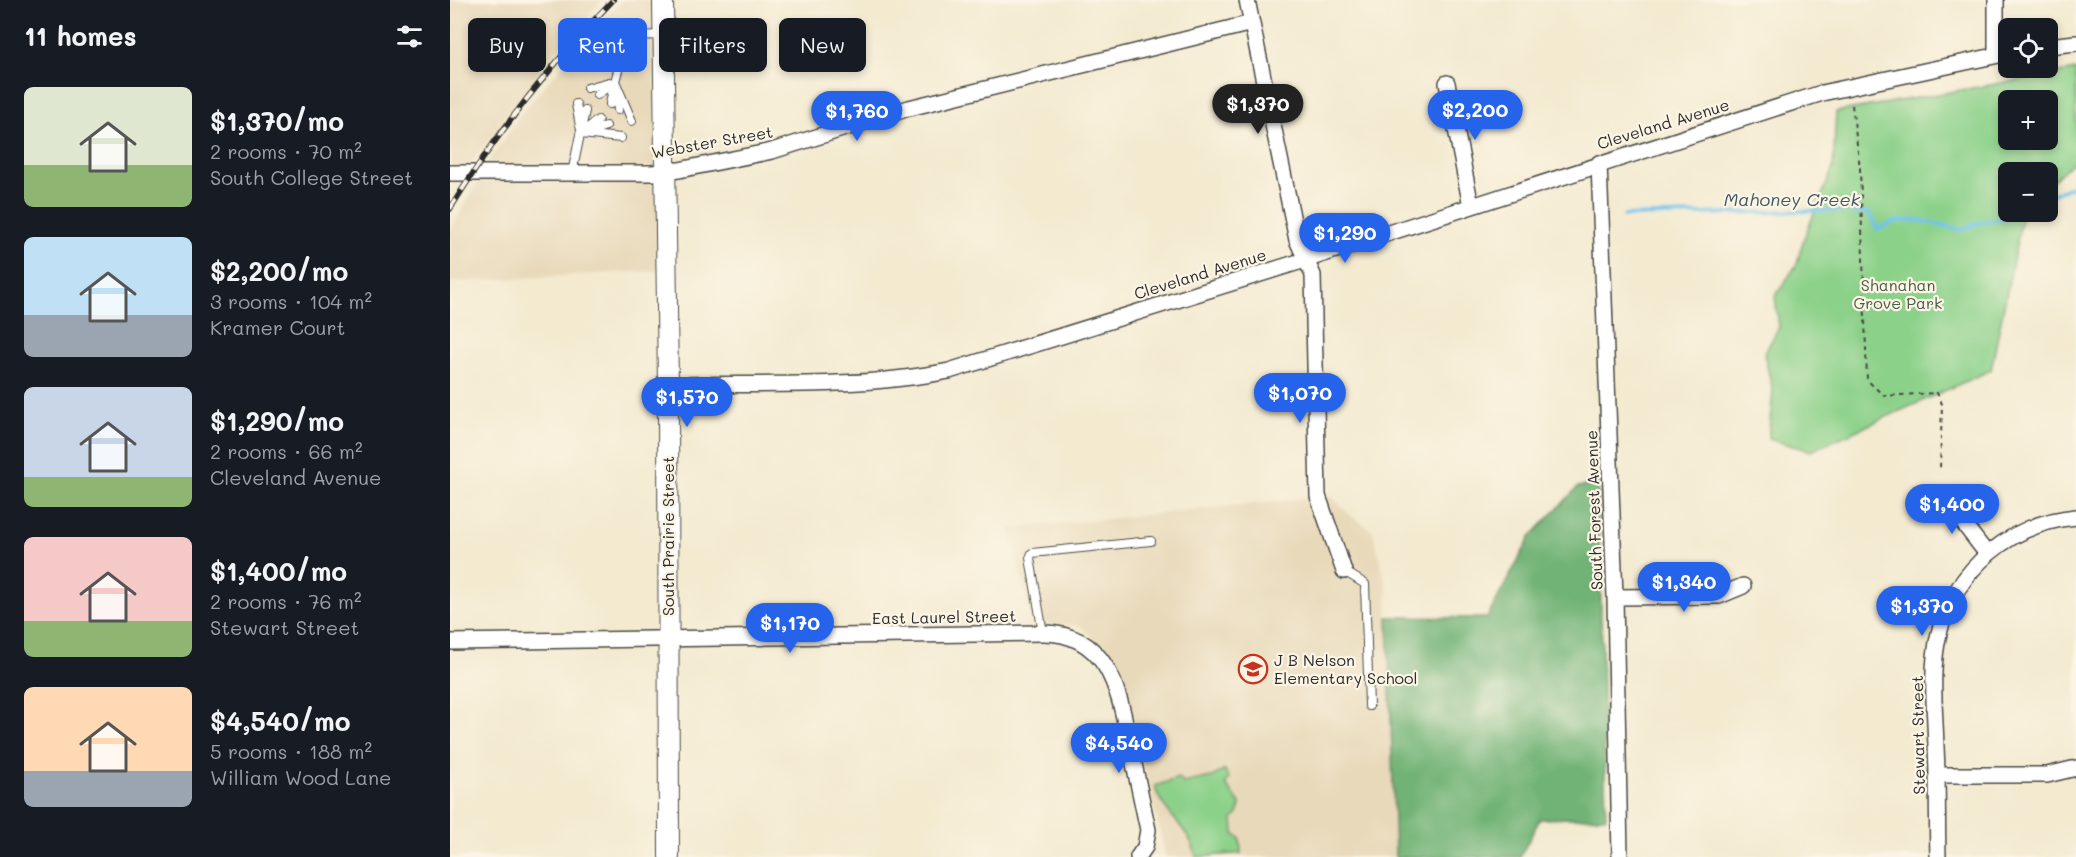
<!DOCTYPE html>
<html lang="en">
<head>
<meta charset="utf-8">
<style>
	body { margin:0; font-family:Mali,sans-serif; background:#242831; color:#f1f3f6; height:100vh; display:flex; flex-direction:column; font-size:22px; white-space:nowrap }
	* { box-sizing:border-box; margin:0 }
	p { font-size:20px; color:#9ea1a6 }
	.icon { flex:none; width:33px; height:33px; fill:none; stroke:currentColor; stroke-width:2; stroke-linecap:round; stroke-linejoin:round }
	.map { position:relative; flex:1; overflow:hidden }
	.sheet { display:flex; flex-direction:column; background:#171b24; width:450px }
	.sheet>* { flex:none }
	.hud { position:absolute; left:18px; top:18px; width:570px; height:54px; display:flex; gap:12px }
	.fabs { position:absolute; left:1548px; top:18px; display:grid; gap:12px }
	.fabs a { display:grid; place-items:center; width:60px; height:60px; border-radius:9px; background:#171b24; box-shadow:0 3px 9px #0003; font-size:30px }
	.price { position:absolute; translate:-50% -51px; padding:0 14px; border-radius:21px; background:#2563eb; color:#fff; font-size:20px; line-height:39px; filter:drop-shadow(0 2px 3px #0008) }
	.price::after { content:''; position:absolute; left:50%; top:36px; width:18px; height:14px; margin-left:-9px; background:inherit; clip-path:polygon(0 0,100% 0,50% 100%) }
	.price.active { background:#222; color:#fff }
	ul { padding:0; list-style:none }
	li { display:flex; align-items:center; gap:18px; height:150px; padding:0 24px }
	li span { display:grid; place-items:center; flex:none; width:168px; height:120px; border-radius:9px; color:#555 }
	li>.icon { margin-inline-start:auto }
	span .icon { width:72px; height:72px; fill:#fffc; stroke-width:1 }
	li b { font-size:26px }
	h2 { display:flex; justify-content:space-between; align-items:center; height:72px; padding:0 24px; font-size:26px }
	.chip { padding:0 21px; border-radius:9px; background:#171b24; box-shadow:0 3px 9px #0003; font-size:21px; line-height:54px }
	.chip.active { background:#2563eb; color:#fff }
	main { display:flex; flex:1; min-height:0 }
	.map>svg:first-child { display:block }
</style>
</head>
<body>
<main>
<section class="sheet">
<h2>11 homes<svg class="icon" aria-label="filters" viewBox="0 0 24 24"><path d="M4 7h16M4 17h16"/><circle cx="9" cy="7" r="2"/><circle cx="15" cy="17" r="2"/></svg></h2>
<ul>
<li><span style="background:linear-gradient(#dfe7d0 65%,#8fb573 0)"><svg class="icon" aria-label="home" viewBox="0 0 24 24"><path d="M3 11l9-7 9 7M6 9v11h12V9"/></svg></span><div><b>$1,370/mo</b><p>2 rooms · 70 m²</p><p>South College Street</p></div></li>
<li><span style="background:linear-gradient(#bfe0f5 65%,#9aa5b1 0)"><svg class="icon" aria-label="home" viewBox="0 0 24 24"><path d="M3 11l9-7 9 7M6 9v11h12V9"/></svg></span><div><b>$2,200/mo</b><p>3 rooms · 104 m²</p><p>Kramer Court</p></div></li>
<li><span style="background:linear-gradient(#c9d6e8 75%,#8fb573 0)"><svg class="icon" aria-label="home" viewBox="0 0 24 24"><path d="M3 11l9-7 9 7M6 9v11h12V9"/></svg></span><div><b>$1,290/mo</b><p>2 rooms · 66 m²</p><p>Cleveland Avenue</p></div></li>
<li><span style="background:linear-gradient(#f6c9c9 70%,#8fb573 0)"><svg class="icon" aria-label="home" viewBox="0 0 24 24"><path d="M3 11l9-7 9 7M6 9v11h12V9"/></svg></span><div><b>$1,400/mo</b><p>2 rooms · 76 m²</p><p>Stewart Street</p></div></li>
<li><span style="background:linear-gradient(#ffd9b3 70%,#9aa5b1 0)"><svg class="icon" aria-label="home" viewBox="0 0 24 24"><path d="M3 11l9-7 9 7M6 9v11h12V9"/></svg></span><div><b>$4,540/mo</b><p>5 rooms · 188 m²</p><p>William Wood Lane</p></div></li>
</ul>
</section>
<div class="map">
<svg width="1626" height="857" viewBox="0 0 1626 857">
	<rect width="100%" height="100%" fill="#fcf5e5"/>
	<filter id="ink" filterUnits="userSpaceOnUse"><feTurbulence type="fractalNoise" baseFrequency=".0167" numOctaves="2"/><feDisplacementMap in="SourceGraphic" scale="12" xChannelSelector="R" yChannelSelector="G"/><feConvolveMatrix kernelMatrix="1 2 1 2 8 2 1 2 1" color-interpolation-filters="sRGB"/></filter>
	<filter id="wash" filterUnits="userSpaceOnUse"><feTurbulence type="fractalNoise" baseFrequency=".008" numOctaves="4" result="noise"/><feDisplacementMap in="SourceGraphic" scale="24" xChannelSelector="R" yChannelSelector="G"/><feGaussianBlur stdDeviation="1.35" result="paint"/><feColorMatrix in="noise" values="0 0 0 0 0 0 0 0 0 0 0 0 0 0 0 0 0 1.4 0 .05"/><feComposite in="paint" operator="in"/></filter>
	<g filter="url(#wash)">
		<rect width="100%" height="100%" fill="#f3ead0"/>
		<path fill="#e8d9ba" d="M0 0H152L96 62 18 168H0Z
			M174 0H205L206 167 34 168 74 110 143 30Z
			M212 177 214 270 0 282V230L31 178Z
			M881 496 900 515 923 531 937 588 945 857H716L674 683 659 655 629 625H583L560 529Z"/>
		<path fill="#8cd18a" stroke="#5c7e5a" stroke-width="1.5" fill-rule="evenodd" d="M1626 70V159L1598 185V172H1558V212H1573L1541 370 1361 451 1318 439 1323 391 1314 354 1329 327 1325 297 1347 264 1354 238 1383 168 1386 112ZM1558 100H1598V140H1558Z
			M775 770 779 779 775 784 790 804 788 814 783 819 784 834 790 838 791 853 746 857C742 829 711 813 705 786L729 778 733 783 762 777Z"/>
		<path fill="#71b376" stroke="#4e6f50" stroke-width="1.5" d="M1148 482 1156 817 1090 819 1070 857H945L938 617 1037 618 1081 536 1128 487Z"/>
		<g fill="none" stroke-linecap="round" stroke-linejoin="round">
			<path stroke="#71c2ec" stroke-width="4" d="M1598 196 1626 185
				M1174 216 1393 210 1420 214 1428 229 1447 221 1468 220 1513 230 1527 223 1555 218 1567 212"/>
		</g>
	</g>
	<g filter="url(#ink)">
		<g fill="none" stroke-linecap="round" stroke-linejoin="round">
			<g stroke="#494844" stroke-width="10">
				<path id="service" d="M165 81 182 121
					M137 88 159 82
					M165 88 168 110
					M147 95 165 81 178 36 212 35
					M126 104 130 126
					M160 104 163 88
					M134 131 148 120
					M135 133 156 126
					M131 134 171 138
					M122 173 135 111
					M894 571 915 584 919 706
					M593 633 580 558 582 553 701 541"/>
			</g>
			<g stroke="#494844" stroke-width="18">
				<path id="minor" d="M797 0 847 240 863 275 868 496 894 571
					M1546 0V55
					M1598 46 1626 43
					M997 83 1021 206
					M1149 163 1165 597 1170 857
					M0 173H202L229 170 322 151 459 108 802 23
					M218 385C311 383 408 389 499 371L855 260 1372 93 1558 53
					M1493 497 1537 554
					M1165 597 1269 596 1293 586
					M0 642 593 633C660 633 669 694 680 745 686 773 692 802 698 830L695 847 688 857
					M1487 775H1597L1626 768
					M1488 857C1487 820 1488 784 1486 747 1485 710 1480 670 1489 633 1506 569 1560 523 1626 517"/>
			</g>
			<g stroke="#494844" stroke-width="22">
				<path id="tertiary" d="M213 0 218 385 219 857"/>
			</g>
			<path stroke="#494844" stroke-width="2" stroke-dasharray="4.5 4.5" stroke-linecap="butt" d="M1402 105 1410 168 1417 380 1434 396 1487 393 1492 404 1490 469"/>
			<use href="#service" stroke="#fff" stroke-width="8"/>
			<use href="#minor" stroke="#fff" stroke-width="15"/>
			<use href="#tertiary" stroke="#fff" stroke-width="20"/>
			<g stroke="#2b2b2b" stroke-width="6">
				<path id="rail" d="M0 209C46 134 101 64 163 0"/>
			</g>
			<use href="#rail" stroke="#fcf5e5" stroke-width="4" stroke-dasharray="11" stroke-linecap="butt"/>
		</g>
	</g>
	<defs>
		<g id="school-ring" transform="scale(1.5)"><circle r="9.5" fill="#fcf5e5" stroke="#c8321e" stroke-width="1.5"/><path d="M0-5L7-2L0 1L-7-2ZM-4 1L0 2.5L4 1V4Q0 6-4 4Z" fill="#c8321e"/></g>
	</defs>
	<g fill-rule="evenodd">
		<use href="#school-ring" x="803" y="669"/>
	</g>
	<g text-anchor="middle" stroke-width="4.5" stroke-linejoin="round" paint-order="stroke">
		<g font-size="16" fill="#2b2b2b" stroke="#fcf5e5">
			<text transform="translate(1213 124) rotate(-17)" y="6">Cleveland Avenue</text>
			<text transform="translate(262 142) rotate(-10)" y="6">Webster Street</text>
			<text transform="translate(750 274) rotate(-17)" y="6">Cleveland Avenue</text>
			<text transform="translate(1144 510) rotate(-92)" y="6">South Forest Avenue</text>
			<text transform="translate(218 536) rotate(-90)" y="6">South Prairie Street</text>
			<text transform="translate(494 617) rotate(-1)" y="6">East Laurel Street</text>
			<text transform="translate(1468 735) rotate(-91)" y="6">Stewart Street</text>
		</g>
		<g font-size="16" fill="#485d48" stroke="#fcf5e5">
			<text x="1448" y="291">Shanahan<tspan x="1448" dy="18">Grove Park</tspan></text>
		</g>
		<g font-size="16" fill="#2b2b2b" stroke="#fcf5e5" text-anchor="start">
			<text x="824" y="666">J B Nelson<tspan x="824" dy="18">Elementary School</tspan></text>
		</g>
		<g font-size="18" font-style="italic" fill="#405865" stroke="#fcf5e5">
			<text x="1342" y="206">Mahoney Creek</text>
		</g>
	</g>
</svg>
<div class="fabs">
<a><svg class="icon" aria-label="locate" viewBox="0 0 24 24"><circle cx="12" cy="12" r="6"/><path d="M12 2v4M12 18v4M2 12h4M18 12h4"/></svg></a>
<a>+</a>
<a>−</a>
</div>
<b class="price active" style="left:808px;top:135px">$1,370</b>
<b class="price" style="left:1025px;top:141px">$2,200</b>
<b class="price" style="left:407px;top:142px">$1,760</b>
<b class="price" style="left:895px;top:264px">$1,290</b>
<b class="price" style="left:850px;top:424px">$1,070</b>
<b class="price" style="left:237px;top:428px">$1,570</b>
<b class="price" style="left:1502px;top:535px">$1,400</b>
<b class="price" style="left:1234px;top:613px">$1,340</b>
<b class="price" style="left:1472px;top:637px">$1,370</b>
<b class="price" style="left:340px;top:654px">$1,170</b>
<b class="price" style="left:669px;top:774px">$4,540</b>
<div class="hud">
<a class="chip">Buy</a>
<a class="chip active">Rent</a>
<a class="chip">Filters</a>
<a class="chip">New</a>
</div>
</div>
</main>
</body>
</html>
